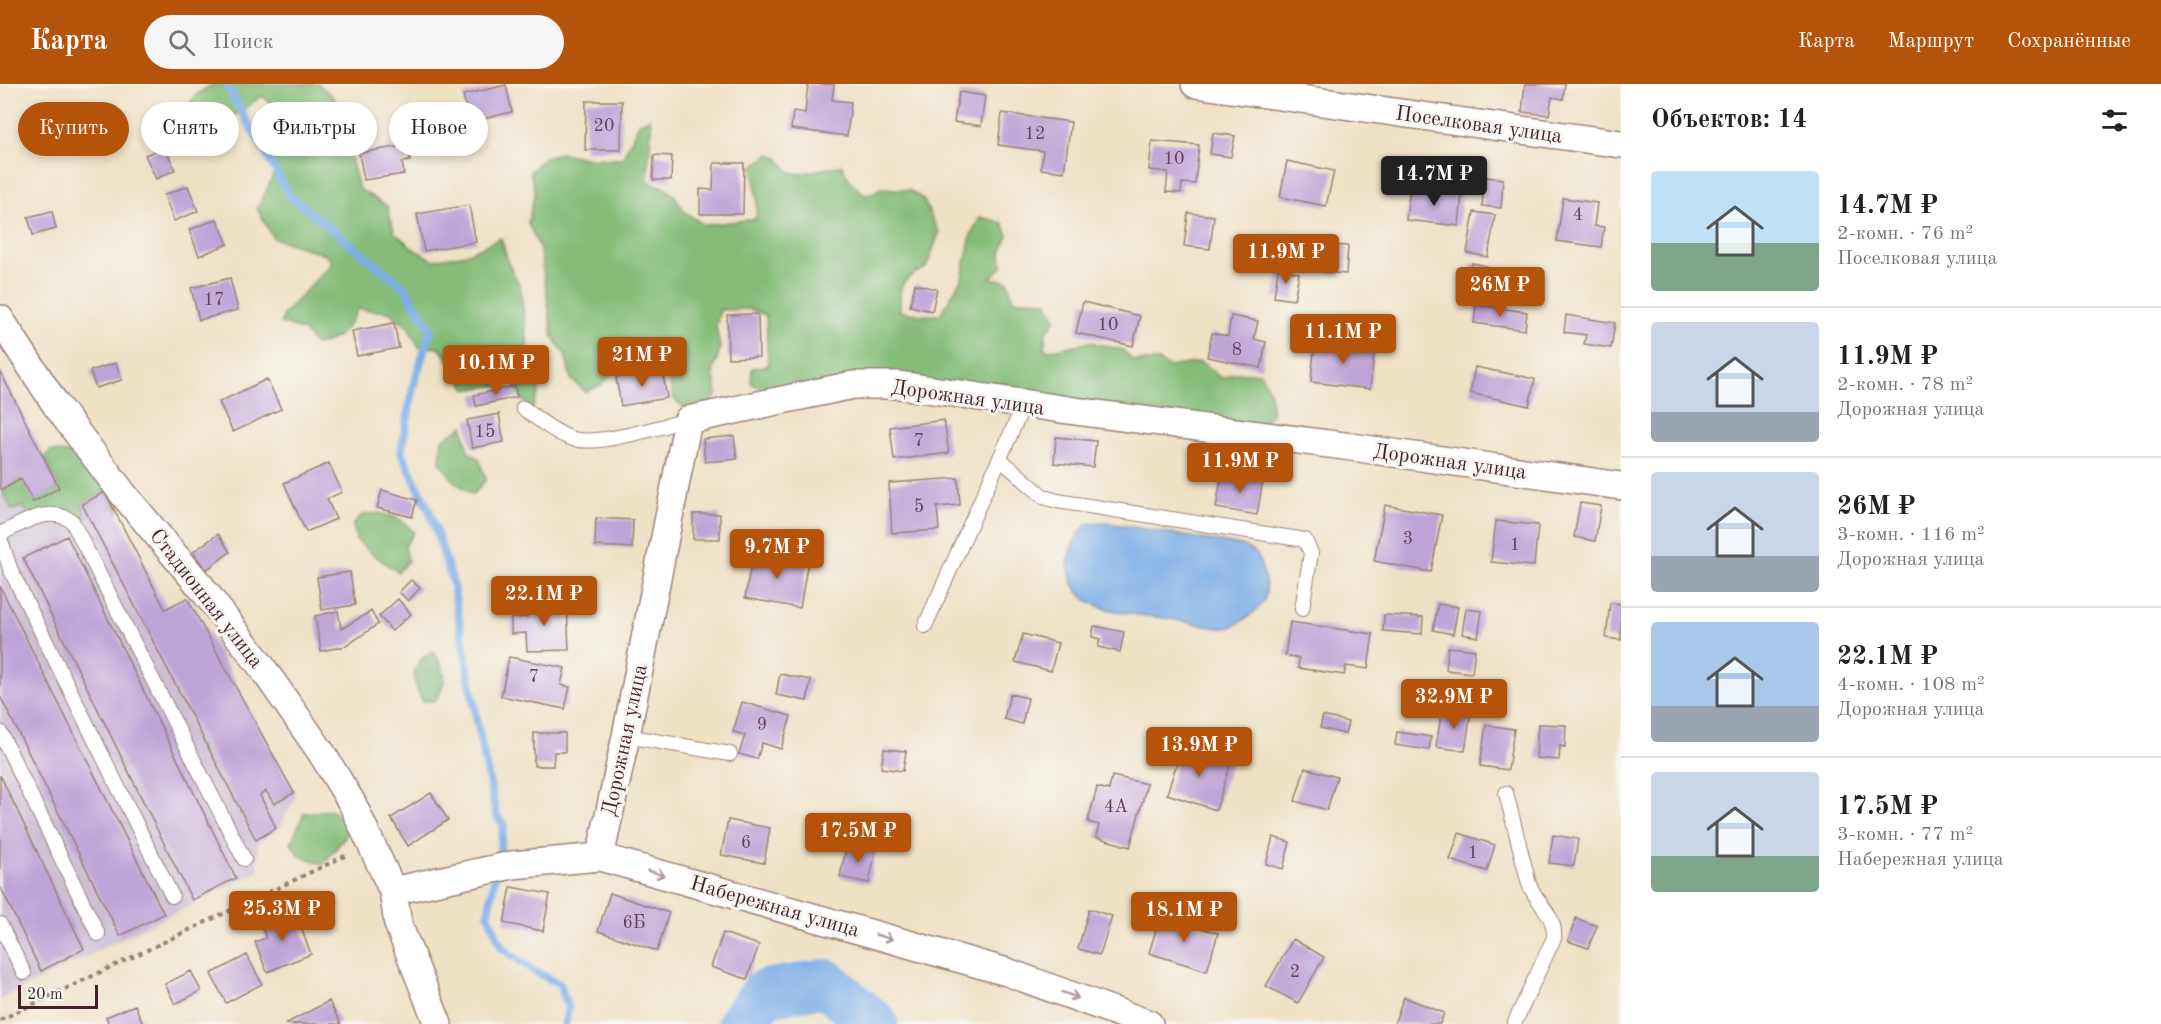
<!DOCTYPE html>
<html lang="ru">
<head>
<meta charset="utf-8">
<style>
	body { margin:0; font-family:"Old Standard TT",serif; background:#f6f6f6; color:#222; height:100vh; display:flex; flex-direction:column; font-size:22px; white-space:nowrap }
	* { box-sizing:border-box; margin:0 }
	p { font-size:20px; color:#767676 }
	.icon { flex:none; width:33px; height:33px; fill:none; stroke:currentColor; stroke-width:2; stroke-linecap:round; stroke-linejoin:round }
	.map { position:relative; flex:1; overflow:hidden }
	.drawer { display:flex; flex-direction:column; background:#fff; width:540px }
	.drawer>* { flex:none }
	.banner { position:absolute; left:18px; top:18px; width:570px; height:54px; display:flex; gap:12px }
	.scale { position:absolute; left:18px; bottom:15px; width:80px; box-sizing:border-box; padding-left:6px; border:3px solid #4a1f2b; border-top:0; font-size:16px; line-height:21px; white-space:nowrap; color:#4a1f2b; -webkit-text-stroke:4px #f6f6f2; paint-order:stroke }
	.price { position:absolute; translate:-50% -51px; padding:0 14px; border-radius:6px; background:#b45309; color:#fff; font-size:20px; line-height:39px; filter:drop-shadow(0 2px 3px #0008) }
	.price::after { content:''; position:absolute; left:50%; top:36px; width:18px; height:14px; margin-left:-9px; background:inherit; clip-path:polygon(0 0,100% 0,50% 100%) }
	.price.active { background:#222; color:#fff }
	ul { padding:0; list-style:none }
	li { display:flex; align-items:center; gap:18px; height:150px; padding:0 30px }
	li+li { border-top:2px solid #e0e0e0 }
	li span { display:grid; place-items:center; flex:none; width:168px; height:120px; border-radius:6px; color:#555 }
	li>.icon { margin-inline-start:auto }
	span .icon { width:72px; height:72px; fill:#fffc; stroke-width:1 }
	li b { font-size:26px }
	h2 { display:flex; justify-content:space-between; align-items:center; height:72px; padding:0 30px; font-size:26px }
	.chip { padding:0 21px; border-radius:27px; background:#fff; box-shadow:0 3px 9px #0003; font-size:21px; line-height:54px }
	.chip.active { background:#b45309; color:#fff }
	header { display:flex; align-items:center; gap:36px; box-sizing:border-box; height:84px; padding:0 30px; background:#b45309; color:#fff }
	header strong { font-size:28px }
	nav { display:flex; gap:33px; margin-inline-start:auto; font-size:21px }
	.search { width:420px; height:54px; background:#f6f6f6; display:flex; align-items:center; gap:15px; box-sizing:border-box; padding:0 21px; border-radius:33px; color:#767676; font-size:22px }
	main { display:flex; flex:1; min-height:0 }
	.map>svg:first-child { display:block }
</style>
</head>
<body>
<header>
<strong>Карта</strong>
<div class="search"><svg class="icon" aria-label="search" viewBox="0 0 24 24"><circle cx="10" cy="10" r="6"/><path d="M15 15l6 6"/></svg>Поиск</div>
<nav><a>Карта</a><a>Маршрут</a><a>Сохранённые</a></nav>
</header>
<main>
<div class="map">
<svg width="1621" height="940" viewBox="0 0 1621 940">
	<rect width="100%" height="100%" fill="#f6f6f2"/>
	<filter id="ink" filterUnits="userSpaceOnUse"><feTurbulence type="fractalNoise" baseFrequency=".0167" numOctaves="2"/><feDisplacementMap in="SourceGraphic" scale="12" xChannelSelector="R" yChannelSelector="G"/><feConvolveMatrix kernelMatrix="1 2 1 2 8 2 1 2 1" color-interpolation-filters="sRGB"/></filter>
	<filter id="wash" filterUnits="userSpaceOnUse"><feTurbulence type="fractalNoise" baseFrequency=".008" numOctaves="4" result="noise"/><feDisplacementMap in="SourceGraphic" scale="24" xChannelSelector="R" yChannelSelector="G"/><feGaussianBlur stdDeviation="1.35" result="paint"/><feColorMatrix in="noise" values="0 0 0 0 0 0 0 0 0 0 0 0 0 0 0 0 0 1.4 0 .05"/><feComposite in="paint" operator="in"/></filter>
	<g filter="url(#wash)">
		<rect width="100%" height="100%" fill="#efe1c4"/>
		<path fill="#ccbfd4" d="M0 285 61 404 106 406 166 521 190 512 296 711 280 744 258 759V788L0 915Z"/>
		<path fill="#84bc78" stroke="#676e52" stroke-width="1.5" d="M213 0H319L334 14 344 38 348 64 359 105 387 122 394 148 415 166 433 176 466 170 501 154 509 181 520 202 528 264 539 307 532 326 521 314 514 299 466 306 456 286 439 264 419 263 408 243 389 228 358 225C346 247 340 256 315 261L304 247 281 239 284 230 332 179 327 171 273 154 257 124 266 108 275 86 273 71 280 48 276 23 262 12 230 35 220 47 206 48 189 42 185 25 197 10Z
			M650 34C654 56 646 76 648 98L664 103 675 112 684 127 704 141 756 135 757 115 753 82 770 70 778 74 790 88 800 90 842 81 850 97 866 112 881 104 909 106 923 115 939 149 926 184C902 194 898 201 900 227L921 231H940L962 194 971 151 980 133 1003 139 1008 152 1001 168 1002 183 990 194 1008 197 1013 216 1046 217 1056 235 1046 249 1044 265 1053 266 1090 258 1123 266 1132 277H1158L1169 283 1201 278 1221 294 1235 289H1260L1270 308 1272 331 1258 341 1019 310 1003 299 990 303 772 312 751 299 752 284 768 282 766 231 749 225 720 226 716 241 720 265 713 287 717 310 709 321 688 327 674 315 664 278 615 286 601 301 586 308 571 295 565 270 553 254 540 166 528 139 535 108 530 88 545 73 561 69 585 74 622 75 639 39Z
			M463 342 468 367 479 375 486 395 473 411 455 398 440 378 442 356Z
			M50 367 70 369 87 378 120 422 118 429 106 407 82 420 86 435 74 432 28 429 22 423 12 426 2 406 21 395 33 417 59 404 45 373Z
			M379 429 398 434 414 448 405 462 408 477 398 488 372 470 356 455 353 441 362 431Z
			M434 567C447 590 448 594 436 617H423C411 596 409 579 434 567Z
			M331 726 345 738 346 752 323 780 300 772 291 759 304 729Z"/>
		<path fill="#7daee8" stroke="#64668a" stroke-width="1.5" d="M1103 438 1244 462 1257 470C1261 482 1269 501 1265 514 1261 525 1237 543 1226 544 1216 545 1183 537 1171 535 1145 531 1098 530 1080 510 1073 503 1071 494 1069 485 1066 468 1076 452 1087 440Z"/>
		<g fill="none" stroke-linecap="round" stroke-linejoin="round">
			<path stroke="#7daee8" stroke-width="8" d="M226 0 290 112 404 203 431 245 413 303 401 368 430 428 452 496 479 648 496 730 504 742 488 830 502 864 534 887 560 900 568 923 565 940"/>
			<path stroke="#7daee8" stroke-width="48" d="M741 940 765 909 826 899 874 940"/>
		</g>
		<g id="blocks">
			<path fill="#bfa3d7" d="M808 0H834L832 16 851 18 847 52 791 45 793 27 805 29Z
				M1525 0H1565L1563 15 1552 13 1549 31 1522 28Z
				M506 1 512 28 469 38 463 11Z
				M959 8 985 12 981 42 954 38Z
				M586 17H622L621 66H585Z
				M1002 29 1071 38 1064 88 1041 85 1043 67 998 61Z
				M1213 49 1235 52 1231 73 1210 70Z
				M1152 57 1199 61 1195 100 1182 99 1181 109 1166 108 1168 88 1149 86Z
				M408 61 410 77 402 78 404 90 364 96 359 69Z
				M165 63 175 86 156 95 145 71Z
				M654 71 672 72 671 96H653Z
				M1287 77 1334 87 1326 122 1280 113Z
				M714 79H744L743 130H700V105L713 106Z
				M1485 93 1503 95 1501 124 1482 122Z
				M188 102 198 127 174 137 164 111Z
				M1410 103 1462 109 1459 142 1406 136Z
				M1563 114 1597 119 1594 142 1604 143 1601 163 1557 157Z
				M469 121 476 158 424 167 417 130Z
				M52 127 56 145 33 151 28 133Z
				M1474 128 1495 131 1488 173 1467 169Z
				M1188 129 1214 132 1210 165 1184 162Z
				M217 135 228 160 199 172 189 146Z
				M1324 161 1348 162 1346 190 1322 188Z
				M1472 179 1487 182 1483 208 1467 205Z
				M1278 185 1299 189 1294 216 1274 213Z
				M230 194 238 226 199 236 191 204Z
				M915 200 937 205 932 227 910 222Z
				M1083 218 1140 232 1133 262 1076 249Z
				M1476 221 1527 228 1525 246 1474 239Z
				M758 230 759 273 728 274 727 231Z
				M1566 231 1615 239 1611 264 1584 260 1586 251 1564 248Z
				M1231 232 1258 237 1254 255 1266 258 1261 284 1207 273 1212 249 1228 252Z
				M394 239 399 264 357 272 352 247Z
				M1315 257 1375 263 1370 305 1311 298Z
				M116 279 122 296 96 304 90 287Z
				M1475 283 1535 295 1529 322 1470 309Z
				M662 285 667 314 621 322 616 293Z
				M0 287 59 404 33 418 21 395 2 406 0 403Z
				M267 295 281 325 233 348 219 318Z
				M515 302 517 313 476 322 474 311Z
				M499 330 504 358 472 364 467 336Z
				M944 336 949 369 894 376 890 343Z
				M734 352 737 375 705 378 703 355Z
				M1056 353 1096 357 1093 383 1054 379Z
				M329 379 342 408 327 415 336 435 306 448 284 399Z
				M1222 389 1263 396 1257 431 1216 424Z
				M958 394 960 421 937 423 939 446 892 449 889 399Z
				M382 406 417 416 412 433 377 424Z
				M105 408 165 525 187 514 294 709 274 720 266 707 260 711 276 744 256 756 82 420Z
				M1580 419 1601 422 1595 457 1574 453Z
				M1385 421 1442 431 1431 488 1374 477Z
				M693 430H720V455H693Z
				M596 434 633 436 632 464 595 462Z
				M1496 437 1538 441 1534 482 1491 478Z
				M218 450 230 468 206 486 193 468Z
				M67 452 236 794 192 816 23 474Z
				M753 468 808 477 800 524 745 514Z
				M350 488 355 521 322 526 317 493Z
				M411 496 420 504 408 517 399 508Z
				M0 502 164 830 120 852 0 612Z
				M398 515 411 530 392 547 379 532Z
				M1610 519 1621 520V556L1606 554Z
				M567 520 569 566 527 567 526 549 511 550V534L527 533V521Z
				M1438 520 1458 523 1453 550 1433 546Z
				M1466 525 1482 527 1478 553 1462 550Z
				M338 527 341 545 371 527 378 540 346 562 321 567 315 532Z
				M1384 531 1423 533 1422 550 1383 547Z
				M1290 538 1373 550 1368 585 1346 582 1344 591 1298 584 1299 574 1285 572Z
				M1094 542 1124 548 1120 568 1098 563 1100 555 1092 553Z
				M1023 550 1058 559 1051 587 1015 578Z
				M1448 563 1475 566 1472 589 1446 586Z
				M509 573 565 584 561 601 570 603 565 625 501 612Z
				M780 590 811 596 807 617 776 611Z
				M1010 610 1028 614 1022 640 1004 635Z
				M742 618 791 632 781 665 762 659 757 675 739 670 745 651 733 648Z
				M1442 624 1471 628 1465 667 1436 663Z
				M1323 632 1348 638 1345 650 1320 644Z
				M1538 640 1566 641 1565 663 1560 662 1559 676 1536 674Z
				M1486 641 1514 645 1508 686 1480 682Z
				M1397 648 1431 653 1429 666 1395 661Z
				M534 649H565V668H554L553 682H534Z
				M1182 663 1231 678 1216 726 1167 710Z
				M884 665 906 667 903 687 881 684Z
				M1305 684 1337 693 1327 726 1295 717Z
				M0 691 84 865 41 887 0 802Z
				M1112 692 1147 700 1130 763 1096 753 1099 741 1088 738 1097 703 1109 706Z
				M431 709 448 736 408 762 391 734Z
				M728 736 770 744 764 779 721 771Z
				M1459 749 1495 761 1487 787 1450 776Z
				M1553 751 1578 755 1574 782 1549 779Z
				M1273 753 1290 758 1283 785 1266 780Z
				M847 760 876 766 869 799 840 793Z
				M511 803 550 810 543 847 504 839Z
				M610 809 669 829 657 867 598 847Z
				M1089 825 1112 832 1100 871 1078 865Z
				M295 828 311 870 267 888 255 858 266 854 261 841Z
				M1160 832 1218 849 1207 887 1149 869Z
				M1576 834 1597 842 1588 864 1568 857Z
				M723 849 759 861 747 895 711 883Z
				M1293 855 1324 873 1298 919 1266 902Z
				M247 871 262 900 226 919 211 890Z
				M191 887 201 907 175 920 165 900Z
				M1404 913 1444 929 1440 940H1394Z
				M329 917 341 940H285Z
				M135 921 143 940H109L106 933Z"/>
		</g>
	</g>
	<g filter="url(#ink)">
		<use href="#blocks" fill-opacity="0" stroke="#9c8078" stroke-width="1.5"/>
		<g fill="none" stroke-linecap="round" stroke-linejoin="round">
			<g stroke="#9c8078" stroke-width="16">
				<path id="lane" d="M523 324C538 335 552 347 570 354 595 364 660 342 688 336
					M1000 375 1044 413 1057 417 1305 456 1311 469 1302 525
					M0 450C23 439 48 421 72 437L244 775
					M0 454 11 487 172 812
					M925 542 1024 320
					M0 648 98 850
					M626 652 730 670
					M1506 709 1529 800C1537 820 1556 831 1554 854L1514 940
					M0 840 24 889"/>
			</g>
			<g stroke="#9c8078" stroke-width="30">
				<path id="street" d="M1195 0 1621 60
					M0 235 56 321 124 411 202 504 259 579 321 668 352 719 393 807 398 840 438 940
					M600 773 626 652 688 336 853 301H899L1075 327 1359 364 1621 402
					M393 807 512 781 600 773 1007 888 1149 940"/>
			</g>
			<path stroke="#9c8078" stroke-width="4" stroke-dasharray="4.5 4.5" stroke-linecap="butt" d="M0 936 349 770"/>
			<use href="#lane" stroke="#fff" stroke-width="14"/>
			<use href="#street" stroke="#fff" stroke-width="27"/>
		</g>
		<defs><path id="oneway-shaft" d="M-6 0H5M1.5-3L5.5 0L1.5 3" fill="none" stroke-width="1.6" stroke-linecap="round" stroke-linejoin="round" transform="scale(1.5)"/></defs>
		<g stroke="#ae9aa0">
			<use href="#oneway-shaft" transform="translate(656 789) rotate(16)"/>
			<use href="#oneway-shaft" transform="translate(884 853) rotate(16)"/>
			<use href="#oneway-shaft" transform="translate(1070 911) rotate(20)"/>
		</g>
	</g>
	<g text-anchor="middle" stroke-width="6" stroke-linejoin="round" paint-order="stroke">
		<g font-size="18" fill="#674056">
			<text x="604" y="47">20</text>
			<text x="1035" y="55">12</text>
			<text x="1174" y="80">10</text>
			<text x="1578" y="136">4</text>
			<text x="214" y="221">17</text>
			<text x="1108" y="246">10</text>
			<text x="1237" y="271">8</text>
			<text x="485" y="353">15</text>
			<text x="919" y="362">7</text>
			<text x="919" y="428">5</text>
			<text x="1408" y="460">3</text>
			<text x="1515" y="466">1</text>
			<text x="534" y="598">7</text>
			<text x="762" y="646">9</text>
			<text x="1116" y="728">4А</text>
			<text x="746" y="764">6</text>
			<text x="1473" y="774">1</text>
			<text x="634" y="844">6Б</text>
			<text x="1295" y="893">2</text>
		</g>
		<g font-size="21" fill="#4a1f2b" stroke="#f6f6f2">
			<text transform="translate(1479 40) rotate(8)" y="7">Поселковая улица</text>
			<text transform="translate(968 313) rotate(8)" y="7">Дорожная улица</text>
			<text transform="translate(1450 377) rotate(8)" y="7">Дорожная улица</text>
			<text transform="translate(207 514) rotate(52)" y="7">Стадионная улица</text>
			<text transform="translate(624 656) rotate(-78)" y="7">Дорожная улица</text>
			<text transform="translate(775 822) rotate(16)" y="7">Набережная улица</text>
		</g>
	</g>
</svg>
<div class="scale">20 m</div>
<b class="price active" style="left:1434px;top:123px">14.7M ₽</b>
<b class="price" style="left:1286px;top:201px">11.9M ₽</b>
<b class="price" style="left:1500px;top:234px">26M ₽</b>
<b class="price" style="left:1343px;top:281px">11.1M ₽</b>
<b class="price" style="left:642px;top:304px">21M ₽</b>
<b class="price" style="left:496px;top:312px">10.1M ₽</b>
<b class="price" style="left:1240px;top:410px">11.9M ₽</b>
<b class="price" style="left:777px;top:496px">9.7M ₽</b>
<b class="price" style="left:544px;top:543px">22.1M ₽</b>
<b class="price" style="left:1454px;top:646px">32.9M ₽</b>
<b class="price" style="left:1199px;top:694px">13.9M ₽</b>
<b class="price" style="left:858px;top:780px">17.5M ₽</b>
<b class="price" style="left:282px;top:858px">25.3M ₽</b>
<b class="price" style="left:1184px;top:859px">18.1M ₽</b>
<div class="banner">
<a class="chip active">Купить</a>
<a class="chip">Снять</a>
<a class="chip">Фильтры</a>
<a class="chip">Новое</a>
</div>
</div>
<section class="drawer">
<h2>Объектов: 14<svg class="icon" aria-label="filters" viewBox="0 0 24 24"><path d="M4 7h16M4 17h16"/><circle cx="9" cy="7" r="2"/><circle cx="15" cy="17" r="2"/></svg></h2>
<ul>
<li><span style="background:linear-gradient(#bfe0f5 60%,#7fa58c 0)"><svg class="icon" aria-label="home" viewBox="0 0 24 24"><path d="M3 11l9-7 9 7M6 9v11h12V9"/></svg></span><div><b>14.7M ₽</b><p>2-комн. · 76 m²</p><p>Поселковая улица</p></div></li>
<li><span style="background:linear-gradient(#c9d6e8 75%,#9aa5b1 0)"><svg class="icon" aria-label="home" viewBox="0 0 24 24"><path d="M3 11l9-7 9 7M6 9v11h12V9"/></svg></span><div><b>11.9M ₽</b><p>2-комн. · 78 m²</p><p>Дорожная улица</p></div></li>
<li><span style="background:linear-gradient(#c9d6e8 70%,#9aa5b1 0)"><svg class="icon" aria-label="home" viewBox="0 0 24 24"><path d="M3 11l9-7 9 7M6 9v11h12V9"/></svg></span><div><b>26M ₽</b><p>3-комн. · 116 m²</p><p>Дорожная улица</p></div></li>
<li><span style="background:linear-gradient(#a9c7e8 70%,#9aa5b1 0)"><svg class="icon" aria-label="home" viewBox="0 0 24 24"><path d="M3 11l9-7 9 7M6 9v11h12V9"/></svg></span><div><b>22.1M ₽</b><p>4-комн. · 108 m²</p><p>Дорожная улица</p></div></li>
<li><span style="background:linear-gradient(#c9d6e8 70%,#7fa58c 0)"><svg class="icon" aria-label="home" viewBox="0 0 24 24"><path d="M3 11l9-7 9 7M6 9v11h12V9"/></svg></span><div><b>17.5M ₽</b><p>3-комн. · 77 m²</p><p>Набережная улица</p></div></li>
</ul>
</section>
</main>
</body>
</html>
